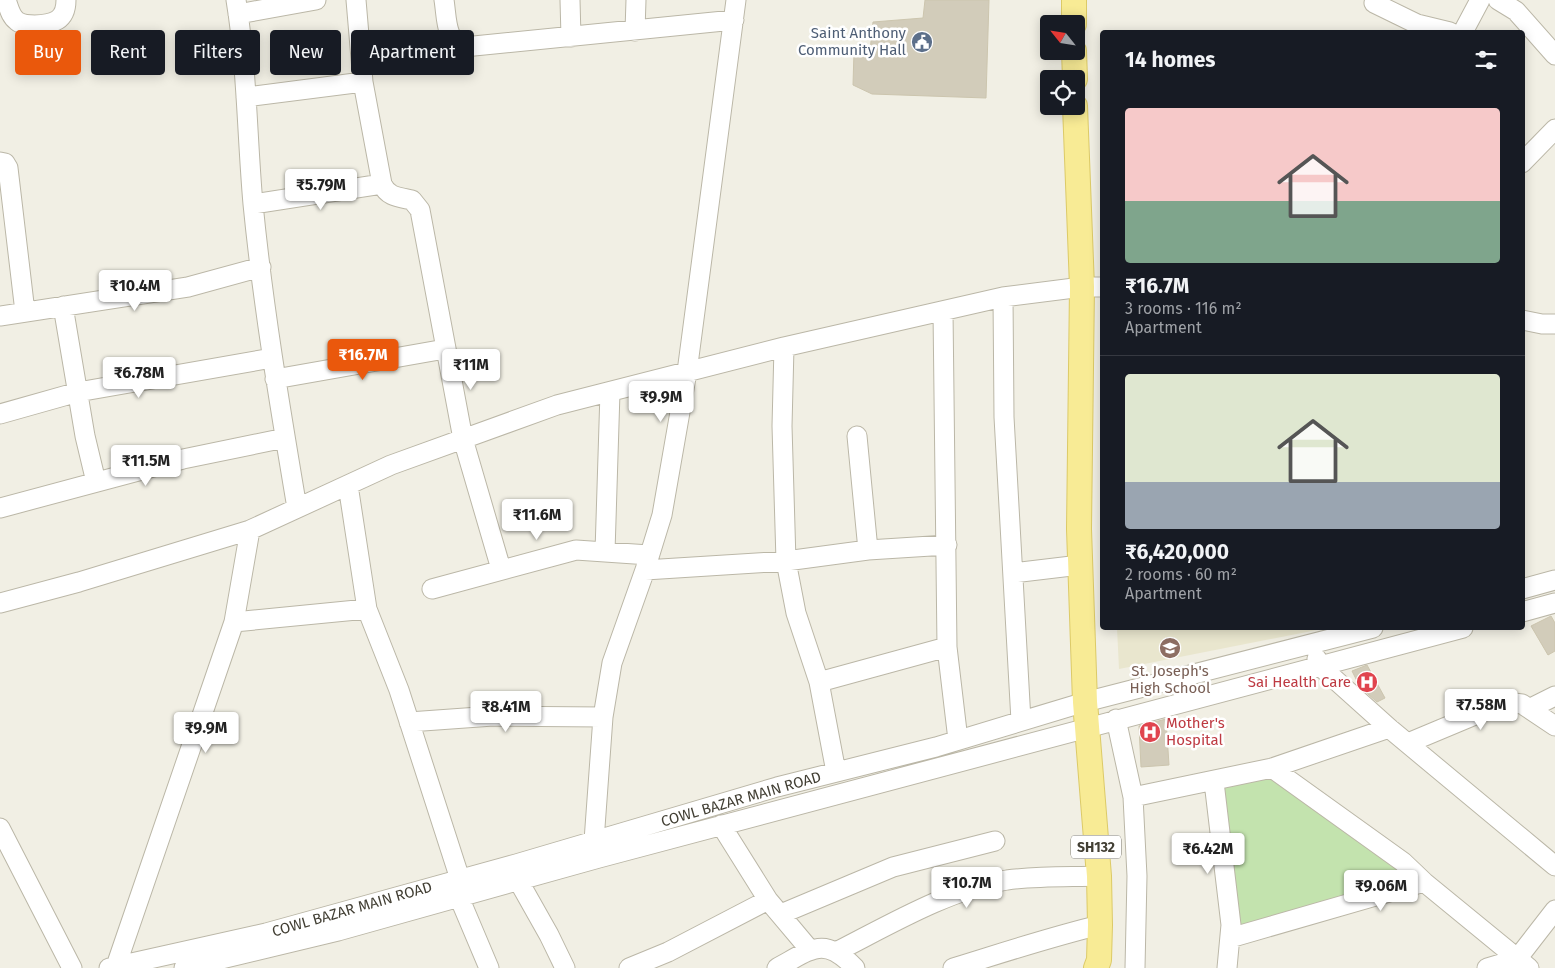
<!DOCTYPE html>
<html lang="en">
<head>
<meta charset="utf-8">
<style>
	body { margin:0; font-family:"Fira Sans",sans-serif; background:#242831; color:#f1f3f6; height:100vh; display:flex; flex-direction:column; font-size:19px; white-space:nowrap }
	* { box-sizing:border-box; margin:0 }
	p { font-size:16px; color:#9ea1a6 }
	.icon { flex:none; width:28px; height:28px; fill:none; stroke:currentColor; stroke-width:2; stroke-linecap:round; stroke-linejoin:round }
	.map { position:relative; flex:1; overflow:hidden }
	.sheet { position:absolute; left:1100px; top:30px; width:425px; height:600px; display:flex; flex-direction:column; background:#171b24; border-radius:5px; box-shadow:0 2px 12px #0003 }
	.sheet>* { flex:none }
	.banner { position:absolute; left:15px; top:30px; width:475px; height:45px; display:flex; gap:10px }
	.needle { width:32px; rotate:300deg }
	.controls { position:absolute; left:1040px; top:15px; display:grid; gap:10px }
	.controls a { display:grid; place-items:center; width:45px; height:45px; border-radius:5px; background:#171b24; box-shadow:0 2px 12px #0003; font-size:25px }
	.price { position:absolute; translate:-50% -42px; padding:0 11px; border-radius:5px; background:#fff; color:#222; font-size:16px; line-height:32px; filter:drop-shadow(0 1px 2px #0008) }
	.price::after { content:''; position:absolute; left:50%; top:30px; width:15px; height:11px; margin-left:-8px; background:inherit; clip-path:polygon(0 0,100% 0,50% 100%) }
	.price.selected { background:#ea580c; color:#fff }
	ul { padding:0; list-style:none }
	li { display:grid; align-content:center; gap:10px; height:265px; padding:0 25px }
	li+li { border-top:1px solid #363941 }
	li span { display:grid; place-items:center; height:155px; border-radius:5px; color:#555 }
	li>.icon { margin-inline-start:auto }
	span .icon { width:90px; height:90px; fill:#fffc; stroke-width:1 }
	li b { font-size:21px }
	h2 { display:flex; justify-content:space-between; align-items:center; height:60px; padding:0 25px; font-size:21px }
	.pill { padding:0 18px; border-radius:5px; background:#171b24; box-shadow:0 2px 12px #0003; font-size:18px; line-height:45px }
	.pill.selected { background:#ea580c; color:#fff }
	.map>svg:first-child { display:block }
</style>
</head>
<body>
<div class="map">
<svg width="1555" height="968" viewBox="0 0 1555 968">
	<rect width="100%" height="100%" fill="#f1efe4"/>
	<path fill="#e9e6ce" d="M1117 628H1327L1119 669Z"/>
	<path fill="#c3e3ae" d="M1273 776 1410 878 1237 930 1219 788Z"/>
	<path fill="#d2ccba" stroke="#ccc5ae" d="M925 0H989L986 98 872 94 853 85 854 51H870L873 22 923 18Z
		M1551 616 1555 623V651L1548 655 1531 626Z
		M1367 665 1385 698 1377 702 1360 687 1352 671Z
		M1166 719 1169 765 1141 767 1139 726Z"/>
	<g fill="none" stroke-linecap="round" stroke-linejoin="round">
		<g stroke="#bbb7a7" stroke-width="21">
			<path id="minor" d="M6 0C9 7 10 16 17 21 22 25 28 25 35 25 53 24 66 21 66 0
				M236 0C247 67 247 136 253 204 263 306 280 407 297 508
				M356 0 363 82 382 184C388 197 398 197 412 200L420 210 463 439 501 569
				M444 0C447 18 445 41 464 47L734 20
				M570 0 571 37
				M1498 0 1516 11 1555 55
				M1374 3 1417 24 1450 32
				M238 14 316 0
				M635 31 636 0
				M1463 32 1480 0
				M246 97 363 82
				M0 162 5 163 8 168 25 312
				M1522 163 1555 129
				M253 204 382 184
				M1003 297 1004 417 1021 721
				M63 306 85 436 96 482
				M943 311 947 647 958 740
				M0 316 188 287 261 267
				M1522 320 1542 324H1555
				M784 347 782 426 786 561 796 613 819 682 836 772
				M275 379 445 349
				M0 414 78 392 272 358
				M857 436 868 550
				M348 485 367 609 399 690 460 879
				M0 508 183 459 285 438
				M605 552 610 392
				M645 570 786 561 868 550 947 545
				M1013 573 1080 565
				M432 589 576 550 649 555
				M1522 589 1555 580
				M0 603 79 582 250 530 391 465 557 405 784 347 1003 297 1082 287H1102
				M1522 612 1555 603
				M234 622 367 609
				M1317 659 1321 667 1389 728 1555 866
				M819 682 947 647
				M1531 708 1555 696
				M1116 719 1133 797 1137 876 1135 968
				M409 722 493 716 603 717
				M1408 743 1506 702 1522 704 1555 726
				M1272 768 1403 862 1424 882
				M1214 782 1231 925 1227 968
				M1133 797 1272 768 1389 728
				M721 825 768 900 810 950
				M0 828 72 968
				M597 852 594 841 603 717 612 663 645 570 662 515 687 372 736 0
				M518 880 549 935 565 968
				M459 897 489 968
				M781 914 893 867 995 841
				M1230 938 1424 882 1529 968
				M838 951C889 925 950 889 1007 880 1037 876 1069 877 1099 876
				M116 966 234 622 250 530
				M109 968 266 933 516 864 777 787 936 747 1085 702 1373 628
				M184 968 338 931 599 858 1463 628
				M629 968 668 952 768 900
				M777 968C812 949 824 935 855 968
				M953 968C1002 953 1050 937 1100 925
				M1487 968 1517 959 1555 910"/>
		</g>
		<g stroke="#dcca67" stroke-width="26">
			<path id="major" d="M1074 0V24
				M1074 51 1075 79
				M1075 106 1082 287 1079 529 1085 702 1099 876 1100 925 1099 960 1096 968"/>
		</g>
		<use href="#minor" stroke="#fff" stroke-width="19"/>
		<use href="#major" stroke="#f8eb95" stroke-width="24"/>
	</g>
	<defs>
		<g id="civic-disc" transform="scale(1.125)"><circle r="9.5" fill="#5c6f8a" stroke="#fff"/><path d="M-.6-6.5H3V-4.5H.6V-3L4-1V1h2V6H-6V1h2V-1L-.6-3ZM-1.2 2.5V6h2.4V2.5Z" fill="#fff"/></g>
		<g id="school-disc" transform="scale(1.125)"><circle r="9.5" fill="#8d6e63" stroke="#fff"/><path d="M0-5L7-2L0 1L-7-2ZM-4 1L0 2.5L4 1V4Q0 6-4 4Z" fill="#fff"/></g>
		<g id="hospital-disc" transform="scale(1.125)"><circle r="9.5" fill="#e0444e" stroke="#fff"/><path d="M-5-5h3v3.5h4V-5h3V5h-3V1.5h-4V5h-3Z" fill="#fff"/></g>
	</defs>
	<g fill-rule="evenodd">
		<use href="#civic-disc" x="922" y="42"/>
		<use href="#school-disc" x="1170" y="648"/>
		<use href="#hospital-disc" x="1367" y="682"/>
		<use href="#hospital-disc" x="1150" y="732"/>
	</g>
	<g text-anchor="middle" stroke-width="5" stroke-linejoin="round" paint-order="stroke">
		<rect fill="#fff" stroke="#7b7971" stroke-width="1" x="1071" y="835.5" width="50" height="23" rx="4"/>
		<g font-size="14" font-weight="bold" fill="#423f34">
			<text x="1096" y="852">SH132</text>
		</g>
		<g font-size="15" fill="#4e5e75" stroke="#fff" text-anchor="end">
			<text x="906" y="38">Saint Anthony<tspan x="906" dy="17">Community Hall</tspan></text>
		</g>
		<g font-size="15" fill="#785e54" stroke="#fff">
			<text x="1170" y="676">St. Joseph's<tspan x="1170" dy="17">High School</tspan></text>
		</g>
		<g font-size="15" fill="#be3a42" stroke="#fff" text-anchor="end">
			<text x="1351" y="687">Sai Health Care</text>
			<text x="1166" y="728" text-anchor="start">Mother's<tspan x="1166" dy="17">Hospital</tspan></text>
		</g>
		<g font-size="15" fill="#423f34" stroke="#fff">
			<text transform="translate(741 799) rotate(-16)" y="5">COWL BAZAR MAIN ROAD</text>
			<text transform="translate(352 909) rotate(-16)" y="5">COWL BAZAR MAIN ROAD</text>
		</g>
	</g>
</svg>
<div class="controls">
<a><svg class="needle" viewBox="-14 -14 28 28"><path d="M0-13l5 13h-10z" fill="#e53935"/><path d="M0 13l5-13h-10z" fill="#9ea1a6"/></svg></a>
<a><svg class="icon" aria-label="locate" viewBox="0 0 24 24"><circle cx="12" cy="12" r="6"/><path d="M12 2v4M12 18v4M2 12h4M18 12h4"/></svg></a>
</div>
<b class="price" style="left:321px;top:211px">₹5.79M</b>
<b class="price" style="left:135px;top:312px">₹10.4M</b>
<b class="price selected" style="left:363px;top:381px">₹16.7M</b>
<b class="price" style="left:471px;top:391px">₹11M</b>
<b class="price" style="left:139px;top:399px">₹6.78M</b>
<b class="price" style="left:661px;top:423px">₹9.9M</b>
<b class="price" style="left:146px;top:487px">₹11.5M</b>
<b class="price" style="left:537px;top:541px">₹11.6M</b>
<b class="price" style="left:1481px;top:731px">₹7.58M</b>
<b class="price" style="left:506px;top:733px">₹8.41M</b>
<b class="price" style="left:206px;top:754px">₹9.9M</b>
<b class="price" style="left:1208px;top:875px">₹6.42M</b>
<b class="price" style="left:967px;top:909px">₹10.7M</b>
<b class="price" style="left:1381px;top:912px">₹9.06M</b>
<div class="banner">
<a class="pill selected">Buy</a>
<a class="pill">Rent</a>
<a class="pill">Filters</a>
<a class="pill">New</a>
<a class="pill">Apartment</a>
</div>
<section class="sheet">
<h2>14 homes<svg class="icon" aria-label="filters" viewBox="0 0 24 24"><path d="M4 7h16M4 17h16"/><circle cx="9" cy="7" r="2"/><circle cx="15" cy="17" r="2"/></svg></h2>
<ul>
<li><span style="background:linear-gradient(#f6c9c9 60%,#7fa58c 0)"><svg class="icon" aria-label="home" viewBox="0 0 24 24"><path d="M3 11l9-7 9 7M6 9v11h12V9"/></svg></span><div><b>₹16.7M</b><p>3 rooms · 116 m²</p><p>Apartment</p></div></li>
<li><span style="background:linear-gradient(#dfe7d0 70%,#9aa5b1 0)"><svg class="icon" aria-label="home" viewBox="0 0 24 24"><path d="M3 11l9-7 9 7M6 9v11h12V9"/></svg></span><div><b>₹6,420,000</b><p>2 rooms · 60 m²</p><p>Apartment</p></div></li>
</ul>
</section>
</div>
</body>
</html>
